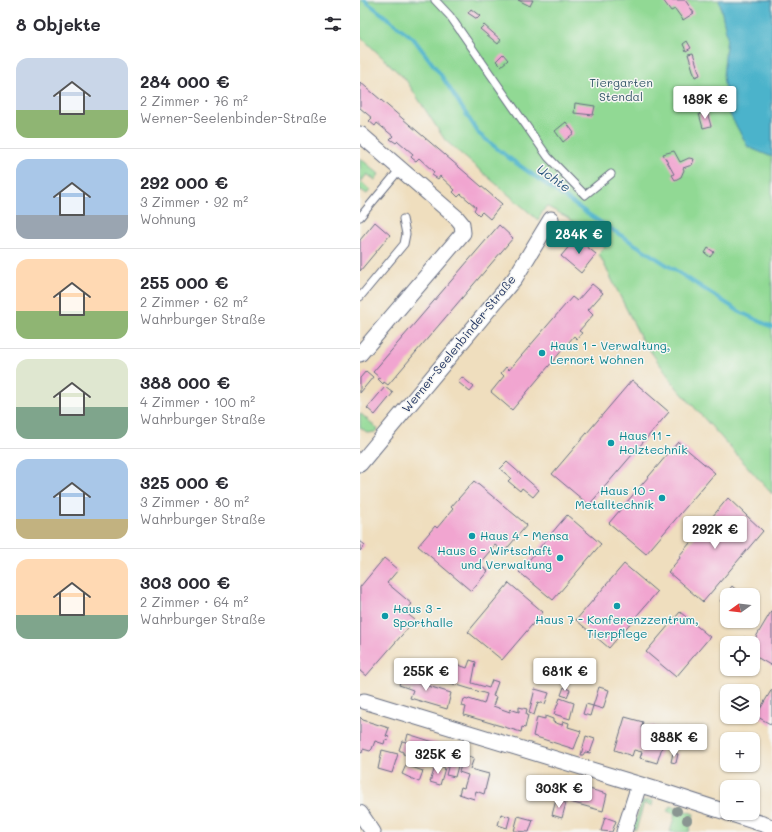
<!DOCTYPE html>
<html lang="de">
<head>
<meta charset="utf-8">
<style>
	body { margin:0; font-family:Mali,sans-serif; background:#f2f2f3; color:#2b2b33; height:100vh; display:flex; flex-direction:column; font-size:15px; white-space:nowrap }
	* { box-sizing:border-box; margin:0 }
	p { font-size:13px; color:#7c7c81 }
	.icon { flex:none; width:22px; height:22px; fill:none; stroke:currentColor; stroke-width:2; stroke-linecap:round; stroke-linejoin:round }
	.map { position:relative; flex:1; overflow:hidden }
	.side { display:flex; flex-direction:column; background:#fff; width:360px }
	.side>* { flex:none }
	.needle { width:26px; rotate:255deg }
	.controls { position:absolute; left:360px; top:588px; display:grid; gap:8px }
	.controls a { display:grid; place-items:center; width:40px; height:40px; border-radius:8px; background:#fff; box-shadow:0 1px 3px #0004; font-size:20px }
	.price { position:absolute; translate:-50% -34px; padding:0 9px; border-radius:4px; background:#fff; color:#222; font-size:13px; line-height:26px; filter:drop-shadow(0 1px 2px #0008) }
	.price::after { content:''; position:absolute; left:50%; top:24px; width:12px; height:9px; margin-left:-6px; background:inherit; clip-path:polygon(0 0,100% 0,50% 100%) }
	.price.active { background:#0f766e; color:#fff }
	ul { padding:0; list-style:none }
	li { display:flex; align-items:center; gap:12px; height:100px; padding:0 16px }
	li+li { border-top:1px solid #e1e1e2 }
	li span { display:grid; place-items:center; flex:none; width:112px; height:80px; border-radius:12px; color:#555 }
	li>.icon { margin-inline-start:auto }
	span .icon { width:48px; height:48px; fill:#fffc; stroke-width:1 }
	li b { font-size:17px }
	h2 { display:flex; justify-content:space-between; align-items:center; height:48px; padding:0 16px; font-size:17px }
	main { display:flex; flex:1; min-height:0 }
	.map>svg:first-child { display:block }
</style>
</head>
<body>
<main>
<section class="side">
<h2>8 Objekte<svg class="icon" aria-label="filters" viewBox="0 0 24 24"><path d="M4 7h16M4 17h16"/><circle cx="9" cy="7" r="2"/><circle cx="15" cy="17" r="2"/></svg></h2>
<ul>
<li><span style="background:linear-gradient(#c9d6e8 65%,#8fb573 0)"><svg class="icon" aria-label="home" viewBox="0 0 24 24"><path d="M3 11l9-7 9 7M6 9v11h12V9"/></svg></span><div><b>284 000 €</b><p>2 Zimmer · 76 m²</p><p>Werner-Seelenbinder-Straße</p></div></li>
<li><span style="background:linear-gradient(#a9c7e8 70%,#9aa5b1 0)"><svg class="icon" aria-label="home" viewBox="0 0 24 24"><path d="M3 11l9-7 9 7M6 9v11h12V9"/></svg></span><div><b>292 000 €</b><p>3 Zimmer · 92 m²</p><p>Wohnung</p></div></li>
<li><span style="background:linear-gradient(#ffd9b3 65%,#8fb573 0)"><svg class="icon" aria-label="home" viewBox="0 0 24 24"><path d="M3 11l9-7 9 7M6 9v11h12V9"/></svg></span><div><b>255 000 €</b><p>2 Zimmer · 62 m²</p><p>Wahrburger Straße</p></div></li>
<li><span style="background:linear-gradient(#dfe7d0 60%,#7fa58c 0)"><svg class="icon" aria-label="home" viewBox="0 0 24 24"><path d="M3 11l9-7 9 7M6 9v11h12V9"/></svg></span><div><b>388 000 €</b><p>4 Zimmer · 100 m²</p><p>Wahrburger Straße</p></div></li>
<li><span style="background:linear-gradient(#a9c7e8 75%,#c2b280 0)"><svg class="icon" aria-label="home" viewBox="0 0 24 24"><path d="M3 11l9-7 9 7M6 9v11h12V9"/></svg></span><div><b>325 000 €</b><p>3 Zimmer · 80 m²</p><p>Wahrburger Straße</p></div></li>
<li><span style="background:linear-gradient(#ffd9b3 70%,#7fa58c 0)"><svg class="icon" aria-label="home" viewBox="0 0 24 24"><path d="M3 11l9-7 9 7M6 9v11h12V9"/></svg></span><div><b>303 000 €</b><p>2 Zimmer · 64 m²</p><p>Wahrburger Straße</p></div></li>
</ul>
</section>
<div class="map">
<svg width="412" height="832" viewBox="0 0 412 832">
	<rect width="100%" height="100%" fill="#f6f6f2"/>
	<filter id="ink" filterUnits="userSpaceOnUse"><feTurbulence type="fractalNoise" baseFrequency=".025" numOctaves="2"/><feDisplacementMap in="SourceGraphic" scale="8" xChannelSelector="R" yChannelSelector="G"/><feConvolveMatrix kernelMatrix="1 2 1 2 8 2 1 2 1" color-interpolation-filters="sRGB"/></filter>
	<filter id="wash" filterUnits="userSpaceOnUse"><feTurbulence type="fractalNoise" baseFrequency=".012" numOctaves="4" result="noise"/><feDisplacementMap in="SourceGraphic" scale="16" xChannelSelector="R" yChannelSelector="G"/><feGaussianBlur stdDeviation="0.9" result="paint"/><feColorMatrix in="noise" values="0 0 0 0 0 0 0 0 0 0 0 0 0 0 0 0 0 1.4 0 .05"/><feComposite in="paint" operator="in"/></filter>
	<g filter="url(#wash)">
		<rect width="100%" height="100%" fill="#efdebe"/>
		<path fill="#91d994" stroke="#568479" d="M0 0H412V494L317 388 281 338 239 254 245 247 207 217 186 206 178 220 85 140 46 80 0 36Z
			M0 158 19 174 15 180 7 174 1 182 10 190 7 194 1 190 0 191Z
			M0 413 18 429 15 432 8 433 0 427Z
			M287 800 293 801 292 806 284 803 276 830 273 828 282 802Z
			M311 806 334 814 329 832H310L315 814 307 811Z"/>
		<path fill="#4cb3cb" stroke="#347194" d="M359 0H412V157L388 147 368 111 363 76 367 36Z"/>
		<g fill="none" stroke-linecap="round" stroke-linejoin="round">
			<path stroke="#4cb3cb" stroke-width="4" d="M4 0 53 38 81 75 119 134 149 158 231 216 380 312 412 327"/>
		</g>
		<g id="blocks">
			<path fill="#f1a5d0" d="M158 0H173L170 6Z
				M303 0H325L334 13 323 20 315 9 311 11Z
				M111 9 120 16 117 19 108 13Z
				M124 25 141 40 138 44 120 29Z
				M327 41 331 48 326 51 323 44Z
				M333 53 340 75 335 77 328 54Z
				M143 54 148 60 141 66 136 61Z
				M0 82 142 204 130 219 122 212 119 215 114 210 116 207 101 194 98 197 93 192 95 190 80 176 78 179 72 175 74 172 59 158 56 161 53 159 51 157 53 154 38 141 36 143 30 139 33 136 17 123 15 126 9 121 12 118 0 108Z
				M215 103 235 106 233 115 214 113Z
				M347 112 351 126 343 128 339 114Z
				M206 122 214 133 203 142 195 131Z
				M314 151 320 162 329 158 334 159 332 165 323 168 324 170 321 177 315 180 312 175 314 174 303 154Z
				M15 222 30 235 0 271V240Z
				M139 225 153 238 28 385 24 382 23 384 18 379 20 378 13 372Z
				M216 238 236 254 221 273 201 256Z
				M348 248 354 252 350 257 345 253Z
				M232 284 243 293 228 310 233 315 219 331 222 333 217 339 214 336 152 410 131 392 144 376 141 373 146 367 149 370 212 297 217 301Z
				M6 371 13 377 0 393V378Z
				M102 377 114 387 110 392 98 382Z
				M272 380 309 412 229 505 192 474Z
				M25 387 33 393 15 415 7 408Z
				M318 442 355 473 286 554 249 523Z
				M147 462 179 490 173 497 162 488 160 491 148 481 151 478 140 469Z
				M114 481 167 525 144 552 135 545 119 564 128 571 111 591 58 546 75 526 77 528 93 509 91 507Z
				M368 498 403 531 343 602 308 572 320 558 319 556Z
				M207 515 241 544 193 600 159 572Z
				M0 541 5 545 0 551Z
				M24 558 38 570 27 583 52 604 45 612 55 620 6 676 0 671V587Z
				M264 564 297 592 249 648 216 620Z
				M149 583 183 612 142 660 108 632Z
				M372 586 381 594 367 595V607L360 601Z
				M412 610V666L393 655V643H381L384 637 393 642Z
				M320 612 350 637 316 677 286 652Z
				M110 660 116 662 112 683 129 688 132 680 138 682 133 696 136 697 133 706 150 712V709L159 712V707L167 709 166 714 168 715 165 728 162 727 161 732 104 715 106 707 102 706 104 699 108 700 109 699 124 704 127 694 64 675 66 667 88 674 89 670 93 672 96 664 107 668Z
				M43 673 57 678 55 682 91 693 87 709 50 698 53 690 39 685Z
				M204 687 210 690 207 697 201 695Z
				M239 687 249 690 243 709 233 706Z
				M175 689 189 693 185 704 178 702 174 715 169 713Z
				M412 689V725L396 716Z
				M200 698 214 703 210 719 194 714Z
				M226 704 233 706 230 716 223 714Z
				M185 716 193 719V722L202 725 203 721 209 723 208 727 221 731 214 749 173 736 177 717 185 719Z
				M0 717 3 720 29 728 26 736 29 737 28 741 25 740 24 744 15 741 12 749 10 751 3 749 2 753 0 752Z
				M265 717 283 722 281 728 289 730 291 725 311 731 308 742 304 741 297 763 280 758 282 752 274 750 272 756 255 750Z
				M48 734 80 744 77 752 81 753 78 764 67 761 65 766 59 764 61 759 43 754V752L39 750 42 741 46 742Z
				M226 736 235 739 230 753 225 752 223 755H221Z
				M22 750 38 754 32 773 18 769Z
				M92 752 101 755 95 777 86 775Z
				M313 753 318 754 316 763 311 762Z
				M104 755 114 758 110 769 129 774 124 794 116 791 114 799 99 794 101 787 104 788 108 775 99 772Z
				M76 764 85 768 80 785 70 782Z
				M46 765 63 771 59 782 42 774Z
				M215 785 247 794 243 811 210 802Z
				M196 800 206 803 202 818 192 815Z
				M141 814 150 817 147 828 138 825Z
				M158 816 173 820 169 832 154 831Z
				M245 817 256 821 252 832 241 831Z"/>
		</g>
	</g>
	<g filter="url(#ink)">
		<use href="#blocks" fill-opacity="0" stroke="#656c80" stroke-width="1"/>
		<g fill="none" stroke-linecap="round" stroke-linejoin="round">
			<g stroke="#656c80" stroke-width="9">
				<path id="service" d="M75 0 90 16 188 157 225 195 251 174
					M0 217 40 169
					M0 297 44 244 46 234 43 219"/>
			</g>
			<g stroke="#656c80" stroke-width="17">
				<path id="minor" d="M0 134 97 218 102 224 103 233 0 354
					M0 464 155 278 191 219
					M4 701 304 792 412 827
					M0 813 13 832
					M264 832 279 785"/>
			</g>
			<use href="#service" stroke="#fff" stroke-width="7"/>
			<use href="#minor" stroke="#fff" stroke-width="15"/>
		</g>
		<g fill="#8a9591">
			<circle cx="317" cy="811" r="5"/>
			<circle cx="327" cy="820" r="5"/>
		</g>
	</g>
	<g fill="#0f9aa8" stroke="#f6f6f2" stroke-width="1.5">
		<circle cx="182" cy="353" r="4"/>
		<circle cx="251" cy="443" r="4"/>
		<circle cx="302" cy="498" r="4"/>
		<circle cx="112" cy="536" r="4"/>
		<circle cx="200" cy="558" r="4"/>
		<circle cx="257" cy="606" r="4"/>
		<circle cx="25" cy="616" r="4"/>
	</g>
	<g text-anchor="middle" stroke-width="3" stroke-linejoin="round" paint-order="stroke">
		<g font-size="12" fill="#385a6c" stroke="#f6f6f2">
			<text x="261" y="87">Tiergarten<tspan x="261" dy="14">Stendal</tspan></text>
		</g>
		<g font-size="12" fill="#1b2f5e" stroke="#f6f6f2">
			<text transform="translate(99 344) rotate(-51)" y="4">Werner-Seelenbinder-Straße</text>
		</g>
		<g font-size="12" fill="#0d838f" stroke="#f6f6f2" text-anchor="start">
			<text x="190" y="350">Haus 1 - Verwaltung,<tspan x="190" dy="14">Lernort Wohnen</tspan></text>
			<text x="259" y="440">Haus 11 -<tspan x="259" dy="14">Holztechnik</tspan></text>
			<text x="294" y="495" text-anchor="end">Haus 10 -<tspan x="294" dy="14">Metalltechnik</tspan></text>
			<text x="120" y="540">Haus 4 - Mensa</text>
			<text x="192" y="555" text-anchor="end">Haus 6 - Wirtschaft<tspan x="192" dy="14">und Verwaltung</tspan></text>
			<text x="33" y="613">Haus 3 -<tspan x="33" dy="14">Sporthalle</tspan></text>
			<text x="257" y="624" text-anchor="middle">Haus 7 - Konferenzzentrum,<tspan x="257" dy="14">Tierpflege</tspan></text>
		</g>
		<g font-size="13" font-style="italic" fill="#2a577f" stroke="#f6f6f2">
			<text transform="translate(194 178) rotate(35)" y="5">Uchte</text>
		</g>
	</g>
</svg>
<div class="controls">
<a><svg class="needle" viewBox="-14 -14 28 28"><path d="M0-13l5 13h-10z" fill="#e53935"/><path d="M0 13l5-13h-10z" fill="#7c7c81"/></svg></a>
<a><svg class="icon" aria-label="locate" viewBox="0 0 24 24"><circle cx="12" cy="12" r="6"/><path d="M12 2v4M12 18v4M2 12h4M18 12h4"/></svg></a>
<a><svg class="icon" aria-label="layers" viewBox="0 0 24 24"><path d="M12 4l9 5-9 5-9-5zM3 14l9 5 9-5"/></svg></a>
<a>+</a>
<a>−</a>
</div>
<b class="price" style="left:345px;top:120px">189K €</b>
<b class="price active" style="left:219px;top:255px">284K €</b>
<b class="price" style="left:355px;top:550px">292K €</b>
<b class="price" style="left:66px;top:692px">255K €</b>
<b class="price" style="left:205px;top:692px">681K €</b>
<b class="price" style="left:314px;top:758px">388K €</b>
<b class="price" style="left:78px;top:775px">325K €</b>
<b class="price" style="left:199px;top:809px">303K €</b>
</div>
</main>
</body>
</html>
